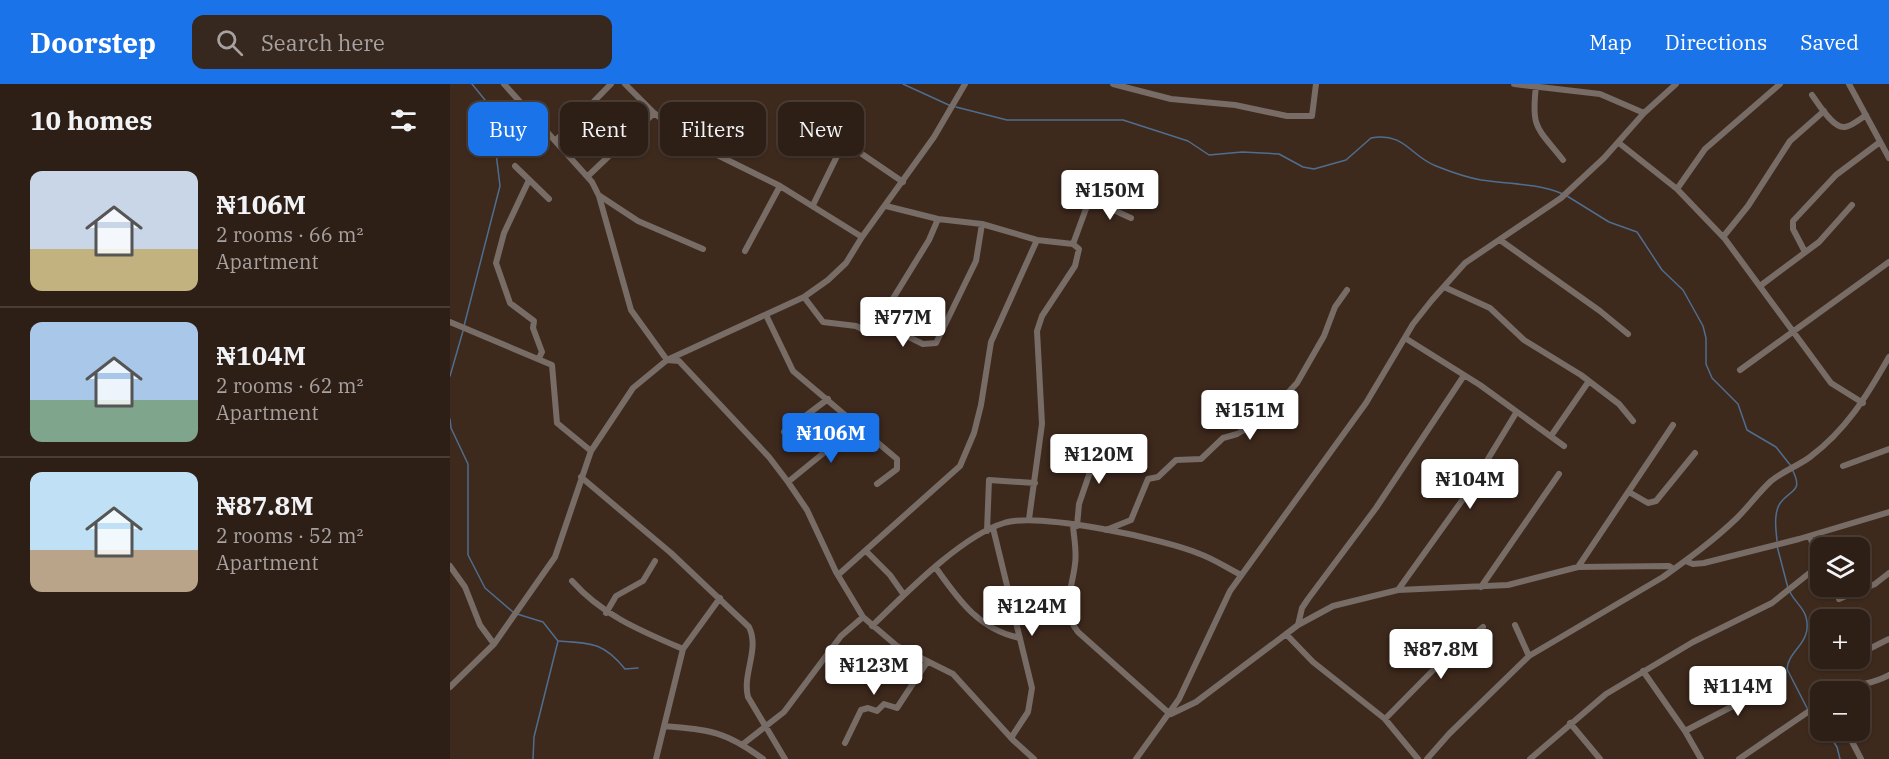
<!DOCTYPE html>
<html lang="en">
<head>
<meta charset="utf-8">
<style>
	body { margin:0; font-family:"IBM Plex Serif",serif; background:#36271f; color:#f1f3f6; height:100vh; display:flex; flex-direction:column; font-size:22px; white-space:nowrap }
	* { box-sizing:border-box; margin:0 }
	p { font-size:20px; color:#a7a2a1 }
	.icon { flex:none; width:33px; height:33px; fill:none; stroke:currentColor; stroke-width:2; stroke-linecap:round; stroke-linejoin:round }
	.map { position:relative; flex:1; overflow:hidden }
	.side { display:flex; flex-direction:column; background:#2e1f16; width:450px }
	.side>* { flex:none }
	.top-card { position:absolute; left:18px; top:18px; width:570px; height:54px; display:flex; gap:12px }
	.tools { position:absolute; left:1360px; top:453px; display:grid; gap:12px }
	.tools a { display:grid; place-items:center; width:60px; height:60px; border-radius:12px; background:#2e1f16; box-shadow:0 2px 4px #0004,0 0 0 2px #493d35; font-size:30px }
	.price { position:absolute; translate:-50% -51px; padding:0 14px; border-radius:6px; background:#fff; color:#222; font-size:20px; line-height:39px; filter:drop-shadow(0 2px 3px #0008) }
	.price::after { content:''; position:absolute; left:50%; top:36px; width:18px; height:14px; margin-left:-9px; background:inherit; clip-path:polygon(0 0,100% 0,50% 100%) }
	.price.selected { background:#1a73e8; color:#fff }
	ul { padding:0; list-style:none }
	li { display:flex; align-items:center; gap:18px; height:150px; padding:0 30px }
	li+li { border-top:2px solid #493d35 }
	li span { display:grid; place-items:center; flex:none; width:168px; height:120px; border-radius:12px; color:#555 }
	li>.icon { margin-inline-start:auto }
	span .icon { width:72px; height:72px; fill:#fffc; stroke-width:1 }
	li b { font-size:26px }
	h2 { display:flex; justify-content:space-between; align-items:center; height:72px; padding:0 30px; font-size:26px }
	.tag { padding:0 21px; border-radius:12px; background:#2e1f16; box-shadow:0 2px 4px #0004,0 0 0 2px #493d35; font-size:21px; line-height:54px }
	.tag.selected { background:#1a73e8; color:#fff }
	header { display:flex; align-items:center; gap:36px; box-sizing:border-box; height:84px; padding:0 30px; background:#1a73e8; color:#fff }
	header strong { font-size:28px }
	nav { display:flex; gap:33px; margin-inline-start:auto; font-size:21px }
	.search { width:420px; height:54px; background:#36271f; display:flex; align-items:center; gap:15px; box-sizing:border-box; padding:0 21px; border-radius:12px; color:#a7a2a1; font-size:22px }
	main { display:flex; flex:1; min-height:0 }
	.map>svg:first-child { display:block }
</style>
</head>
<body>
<header>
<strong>Doorstep</strong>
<div class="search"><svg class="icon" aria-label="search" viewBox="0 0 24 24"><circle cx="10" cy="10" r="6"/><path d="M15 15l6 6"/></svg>Search here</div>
<nav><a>Map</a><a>Directions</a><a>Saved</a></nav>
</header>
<main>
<section class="side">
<h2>10 homes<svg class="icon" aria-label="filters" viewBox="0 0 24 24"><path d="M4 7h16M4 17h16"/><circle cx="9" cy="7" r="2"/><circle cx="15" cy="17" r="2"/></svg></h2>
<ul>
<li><span style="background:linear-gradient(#c9d6e8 65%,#c2b280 0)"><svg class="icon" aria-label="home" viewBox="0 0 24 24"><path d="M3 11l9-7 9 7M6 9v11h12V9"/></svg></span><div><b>₦106M</b><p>2 rooms · 66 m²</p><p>Apartment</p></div></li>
<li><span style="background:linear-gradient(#a9c7e8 65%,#7fa58c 0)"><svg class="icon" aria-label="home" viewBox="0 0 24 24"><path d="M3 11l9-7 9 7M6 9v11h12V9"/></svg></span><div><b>₦104M</b><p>2 rooms · 62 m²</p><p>Apartment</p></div></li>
<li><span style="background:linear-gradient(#bfe0f5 65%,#b9a48a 0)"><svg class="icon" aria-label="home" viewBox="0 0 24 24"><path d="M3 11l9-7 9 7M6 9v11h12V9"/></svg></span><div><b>₦87.8M</b><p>2 rooms · 52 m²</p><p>Apartment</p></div></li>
</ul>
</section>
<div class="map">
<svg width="1439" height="675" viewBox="0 0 1439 675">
	<rect width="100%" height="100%" fill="#3e291d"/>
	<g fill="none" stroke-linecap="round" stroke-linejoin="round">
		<path stroke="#4f6e8f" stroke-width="1.5" d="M453 0 501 22
			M506 23 557 36H673L738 57 759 71 792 68 829 70 853 83 864 85 896 76 921 54C955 48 960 72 986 82 1001 88 1015 93 1031 96 1058 100 1086 99 1113 110
			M1117 112 1159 138 1187 148 1212 186 1233 206 1253 242 1256 254V280L1262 294 1288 320 1297 346 1326 363 1341 382
			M14 242 50 102 43 44 35 16 22 0
			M0 292 13 247
			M0 335 1 344 18 380V471L35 504 63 528
			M1327 457C1326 446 1323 428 1331 418 1341 405 1353 408 1343 387
			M1327 462 1338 504
			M1340 508C1344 517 1354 524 1356 533 1363 559 1338 566 1337 585L1357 624
			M67 530 93 538 108 557 84 653 83 675
			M109 557C142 559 154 559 175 585L188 584
			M1360 628 1371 641
			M1376 646 1387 663 1390 675"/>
		<path stroke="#776c66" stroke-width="6" d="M54 0 142 98 149 112 181 226 217 276 229 277 319 373 338 398 357 426 386 488 413 533 447 562 503 590 563 656 584 675
			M175 0 204 29 247 61 330 102 412 153
			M663 0 721 15 785 21 837 32H862L866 0
			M1064 0 1150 10 1194 29
			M1399 0 1439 74
			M1086 2C1081 45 1087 43 1113 76
			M1362 11C1368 19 1383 45 1395 43 1402 42 1410 35 1416 31
			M106 56 161 0
			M1169 59 1227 105 1275 155 1381 299 1413 319
			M65 82 99 115
			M138 92 204 29
			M79 96 54 149 46 179 60 219 84 237 83 244 92 268 89 274
			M1227 105 1255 65 1330 0
			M150 112 188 137 253 165
			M363 121 391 64 409 68 453 98
			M436 122 488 135 532 140 587 156 623 160 629 165 625 182 592 232 587 247 592 340 579 435
			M1273 153 1298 122 1340 57 1374 27
			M1050 156 1150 227 1178 250
			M623 160 637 122 644 117 681 134
			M295 167 330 102
			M1355 168 1343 145V137L1386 91 1430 58
			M1310 202 1369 158 1402 121
			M994 203 1040 224 1074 256 1131 291 1169 320 1183 337
			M354 213 373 238 406 242 420 249H425L432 240 431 234 479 156 488 135
			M316 231 343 287 447 375V385L427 400
			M0 238 102 281 107 339 141 367
			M432 240 473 260 486 259 526 177 532 140
			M955 254 1030 301 1114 362
			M1290 286 1439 178
			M334 348 378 315
			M1101 352 1139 297
			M1393 382 1439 365
			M131 393 221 469 299 543C310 565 292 590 298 613L335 675
			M338 398 408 341
			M1179 408 1198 419 1206 417 1245 369
			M623 442C624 454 627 468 625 480 622 507 610 525 628 548L720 630
			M627 442 629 420 641 385 640 360
			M543 444 582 604 578 628 561 654
			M656 446 681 436 698 395 708 393 726 376 751 375 773 354 787 350 812 336 847 299 874 252 885 223 897 206
			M537 447 539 396 585 399
			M416 467 440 491 454 511
			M1238 478 1243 480 1254 479 1349 455 1439 428
			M0 482 15 503 30 541 44 560
			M1128 483 1223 341
			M486 484C508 515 529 546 570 554
			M388 491 510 382 524 349 531 321 541 258 587 156
			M122 497C152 531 191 547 233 565
			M1031 503 1109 390
			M948 506 1016 411 1066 329
			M1389 515 1425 500 1439 489
			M156 529 166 512 193 497 205 477
			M848 541 852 524 858 515 926 424 1013 293
			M1065 541 1079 572
			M422 542C454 511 511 452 554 439 587 428 716 455 750 470 764 475 777 484 791 491
			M836 550 863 578 935 635 968 675
			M1410 567 1413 568 1439 555
			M1193 587 1235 647 1251 675
			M0 603 44 560 105 473 141 367 183 304 217 276 354 213 378 196 396 179 412 153 484 53 515 0
			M1391 608C1407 600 1423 600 1439 591
			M721 630 746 618 848 541 883 522 948 506 1058 501 1128 483 1219 482 1222 484
			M935 635 993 576 1033 543
			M1120 639 1150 675
			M214 642C260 646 275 647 313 675
			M1396 646 1411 675
			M1235 647 1331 597
			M395 659 411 626 418 624 427 627 434 620 447 624 477 578
			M293 660 334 628 391 552 413 533
			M206 675 233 565 270 514
			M686 675 729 615 780 507 916 319 963 240 982 216 1015 179 1111 114 1154 74 1194 29 1226 0
			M977 675 999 650 1079 572 1213 493C1238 475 1263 457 1287 434 1299 422 1309 408 1321 397 1333 387 1348 382 1360 373 1396 346 1417 312 1439 273
			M1080 675 1156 610 1243 558 1322 519 1367 483 1368 479 1360 452
			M1289 675 1371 619"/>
	</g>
</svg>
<div class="tools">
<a><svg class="icon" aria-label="layers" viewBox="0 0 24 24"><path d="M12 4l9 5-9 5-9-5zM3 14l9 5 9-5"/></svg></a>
<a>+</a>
<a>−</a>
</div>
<b class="price" style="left:660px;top:137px">₦150M</b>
<b class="price" style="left:453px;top:264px">₦77M</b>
<b class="price" style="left:800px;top:357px">₦151M</b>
<b class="price selected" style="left:381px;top:380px">₦106M</b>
<b class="price" style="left:649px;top:401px">₦120M</b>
<b class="price" style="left:1020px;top:426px">₦104M</b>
<b class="price" style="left:582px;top:553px">₦124M</b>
<b class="price" style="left:991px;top:596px">₦87.8M</b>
<b class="price" style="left:424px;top:612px">₦123M</b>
<b class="price" style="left:1288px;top:633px">₦114M</b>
<div class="top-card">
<a class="tag selected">Buy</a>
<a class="tag">Rent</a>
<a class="tag">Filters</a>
<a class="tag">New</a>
</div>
</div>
</main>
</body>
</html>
